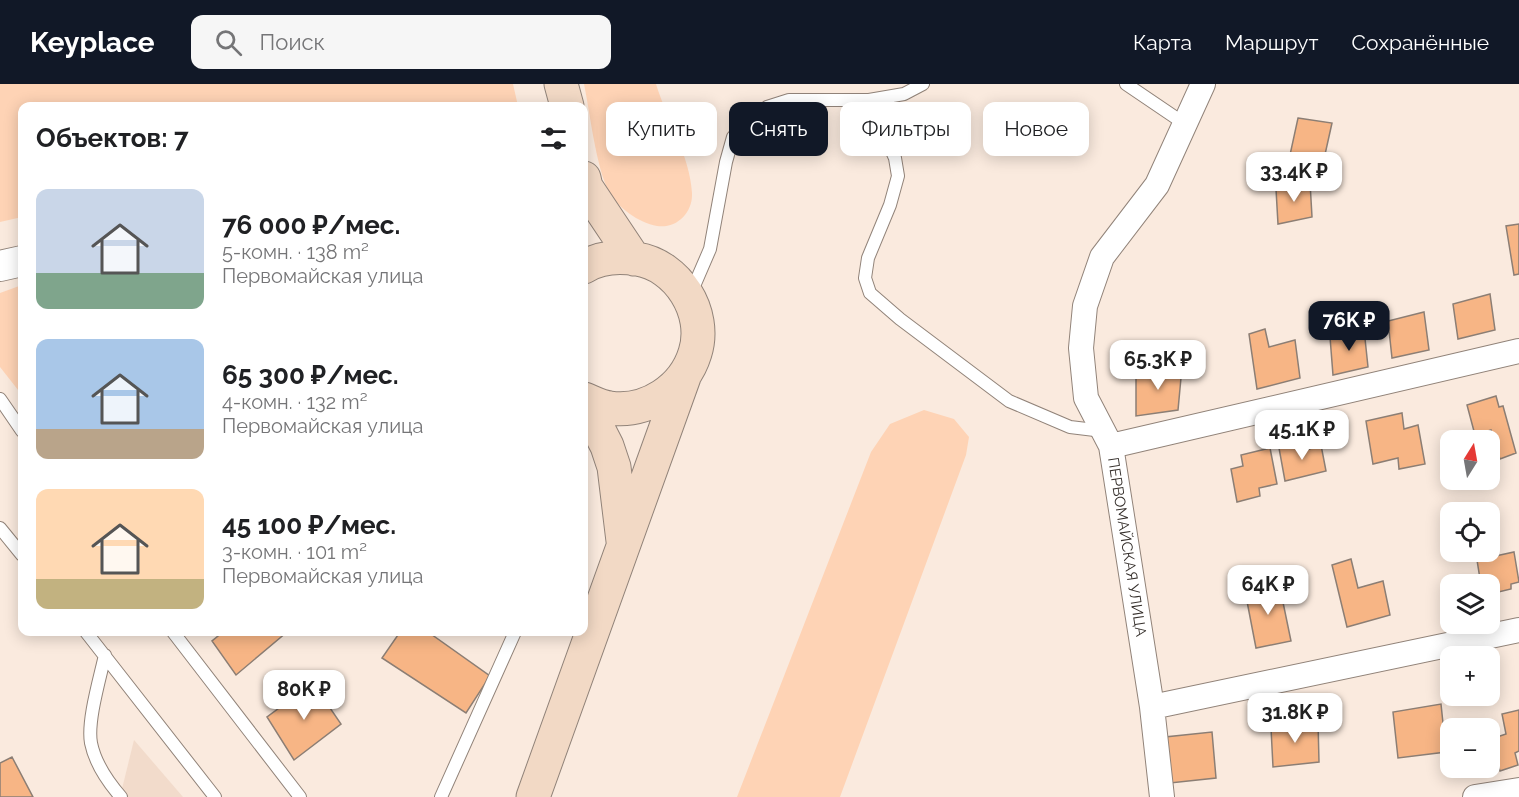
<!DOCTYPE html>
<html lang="ru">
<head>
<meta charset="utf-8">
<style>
	body { margin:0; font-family:Raleway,sans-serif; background:#f6f6f6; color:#202124; height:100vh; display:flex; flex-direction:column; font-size:22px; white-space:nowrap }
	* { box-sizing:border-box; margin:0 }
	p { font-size:20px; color:#757577 }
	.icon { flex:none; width:33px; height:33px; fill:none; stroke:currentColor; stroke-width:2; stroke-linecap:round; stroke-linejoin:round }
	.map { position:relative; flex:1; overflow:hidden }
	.side { position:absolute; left:18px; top:18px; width:570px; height:534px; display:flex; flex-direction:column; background:#fff; border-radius:12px; box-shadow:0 3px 15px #0003 }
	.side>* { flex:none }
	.guide { position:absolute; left:606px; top:18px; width:570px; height:54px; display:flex; gap:12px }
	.needle { width:39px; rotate:11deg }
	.tools { position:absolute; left:1440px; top:346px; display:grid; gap:12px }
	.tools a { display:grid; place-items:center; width:60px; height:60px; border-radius:12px; background:#fff; box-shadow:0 3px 15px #0003; font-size:30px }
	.price { position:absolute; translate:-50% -51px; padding:0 14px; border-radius:12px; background:#fff; color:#222; font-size:20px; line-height:39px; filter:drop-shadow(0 2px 3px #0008) }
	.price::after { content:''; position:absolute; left:50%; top:36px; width:18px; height:14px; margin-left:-9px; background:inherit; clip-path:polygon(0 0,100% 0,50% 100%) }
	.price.selected { background:#111827; color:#fff }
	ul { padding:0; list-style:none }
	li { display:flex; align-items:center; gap:18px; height:150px; padding:0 18px }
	li span { display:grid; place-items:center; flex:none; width:168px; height:120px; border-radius:12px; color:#555 }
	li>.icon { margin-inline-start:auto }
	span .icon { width:72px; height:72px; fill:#fffc; stroke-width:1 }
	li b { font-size:26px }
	h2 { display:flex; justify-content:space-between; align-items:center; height:72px; padding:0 18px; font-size:26px }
	.chip { padding:0 21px; border-radius:12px; background:#fff; box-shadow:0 3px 15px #0003; font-size:21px; line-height:54px }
	.chip.selected { background:#111827; color:#fff }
	header { display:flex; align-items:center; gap:36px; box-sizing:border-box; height:84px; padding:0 30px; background:#111827; color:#fff }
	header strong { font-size:28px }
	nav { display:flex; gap:33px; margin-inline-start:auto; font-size:21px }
	.search { width:420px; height:54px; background:#f6f6f6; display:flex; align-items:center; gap:15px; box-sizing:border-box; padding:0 21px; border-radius:12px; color:#757577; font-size:22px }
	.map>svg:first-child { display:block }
</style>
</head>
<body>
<header>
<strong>Keyplace</strong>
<div class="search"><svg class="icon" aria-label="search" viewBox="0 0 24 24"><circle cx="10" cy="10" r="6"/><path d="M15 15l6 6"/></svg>Поиск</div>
<nav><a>Карта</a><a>Маршрут</a><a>Сохранённые</a></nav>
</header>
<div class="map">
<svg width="1519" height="713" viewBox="0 0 1519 713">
	<rect width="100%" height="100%" fill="#faeade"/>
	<path fill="#f2dbcb" d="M134 656 183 713H120Z"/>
	<path fill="#fed3b5" d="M0 0H513L518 22H22V133L0 138Z
		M584 0H656C667 36 690 72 692 109 693 129 676 145 657 142 639 139 617 123 609 108 596 83 590 29 584 0Z
		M22 201V311L0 283V209Z
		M924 326 954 335 969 353 966 371 840 713H737L871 368 890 340Z"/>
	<path fill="#f7b585" stroke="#8c7e74" stroke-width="1.5" d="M1298 34 1332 39 1322 84 1288 80Z
		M1310 98 1312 133 1278 140 1276 105Z
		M1519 140V190L1514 191 1506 142Z
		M1490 210 1495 246 1458 255 1453 220Z
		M1424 228 1429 266 1392 274 1388 237Z
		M1265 245 1269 263 1295 256 1300 294 1257 305 1249 250Z
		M1364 245 1368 283 1333 291 1330 253Z
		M1182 283 1178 326 1136 332V288Z
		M1496 312 1499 323 1503 322 1516 369 1500 375 1491 346 1475 351 1467 321Z
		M1402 329 1404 345 1418 341 1425 380 1399 385 1398 374 1373 380 1366 337Z
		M1307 356 1309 365 1321 361 1326 387 1285 397 1279 364Z
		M1270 364 1277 400 1259 404 1260 412 1237 418 1231 385 1243 382 1241 371Z
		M1514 468 1519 498 1511 500V505L1490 510V501H1481L1477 476Z
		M1351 475 1358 504 1383 497 1390 531 1347 543 1332 481Z
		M1279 499 1291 557 1256 564 1245 507Z
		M223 548H287L236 591 212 557Z
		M400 548H428L490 592 466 629 382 574Z
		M313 599 341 640 294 676 267 633Z
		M1441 620 1446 668 1398 674 1393 628Z
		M1519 626V667L1515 669 1518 681 1500 687 1491 655 1506 650 1502 630Z
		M1318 637 1319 678 1273 683 1271 644Z
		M1212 648 1216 694 1170 699 1165 653Z
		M12 673 33 713H0V679Z"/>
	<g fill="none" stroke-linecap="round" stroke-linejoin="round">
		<g stroke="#918379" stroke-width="14">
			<path id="service" d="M1126 0 1185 40
				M863 16 884 50 895 74 898 92 890 121 868 174 865 194 870 209 900 235 1009 317 1070 343 1103 347
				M691 209 710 165 726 78 733 53 750 36 767 23 789 16H869L904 10 923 0
				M0 315 22 347
				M0 444 22 471
				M86 548 215 713
				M173 548 300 713
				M105 571C100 594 87 637 91 659 95 679 108 698 121 713
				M441 713 515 548"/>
		</g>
		<g stroke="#918379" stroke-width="26">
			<path id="minor" d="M1111 362 1086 314 1081 264 1085 222 1102 173 1157 101 1203 0
				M1152 623 1111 362 1519 267
				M1162 713 1152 623 1519 546
				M1475 713 1519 706"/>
		</g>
		<g stroke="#918379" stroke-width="32">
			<path id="tertiary" d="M0 182 22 177"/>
		</g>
		<g stroke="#918379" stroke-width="35">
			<path id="secondary" d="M561 0 567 22
				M584 94 586 103 634 175
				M584 183C600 173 618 172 637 175 677 181 708 228 695 269 684 305 647 329 610 324 601 323 592 318 584 315
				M584 317 607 362 614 383 623 457
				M533 713 684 293"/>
		</g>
		<use href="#service" stroke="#fff" stroke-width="12"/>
		<use href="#minor" stroke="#fff" stroke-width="24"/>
		<use href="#tertiary" stroke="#fff" stroke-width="30"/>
		<use href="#secondary" stroke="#f2d9c5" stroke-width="33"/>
	</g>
	<g text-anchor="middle" stroke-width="6" stroke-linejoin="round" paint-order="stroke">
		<g font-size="15" fill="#352f2b" stroke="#fff">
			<text transform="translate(1127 463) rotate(81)" y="5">ПЕРВОМАЙСКАЯ УЛИЦА</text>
		</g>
	</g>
</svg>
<div class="tools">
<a><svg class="needle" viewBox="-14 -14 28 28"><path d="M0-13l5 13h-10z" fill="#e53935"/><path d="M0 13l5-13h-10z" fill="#757577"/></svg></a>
<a><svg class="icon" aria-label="locate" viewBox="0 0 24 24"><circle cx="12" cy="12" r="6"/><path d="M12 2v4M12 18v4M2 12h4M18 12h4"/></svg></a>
<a><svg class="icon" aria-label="layers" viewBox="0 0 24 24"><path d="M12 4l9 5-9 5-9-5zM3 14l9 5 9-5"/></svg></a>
<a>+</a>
<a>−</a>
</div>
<b class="price" style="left:1294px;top:119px">33.4K ₽</b>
<b class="price selected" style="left:1349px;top:268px">76K ₽</b>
<b class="price" style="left:1158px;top:307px">65.3K ₽</b>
<b class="price" style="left:1302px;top:377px">45.1K ₽</b>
<b class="price" style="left:1268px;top:532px">64K ₽</b>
<b class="price" style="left:304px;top:637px">80K ₽</b>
<b class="price" style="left:1295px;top:660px">31.8K ₽</b>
<div class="guide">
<a class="chip">Купить</a>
<a class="chip selected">Снять</a>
<a class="chip">Фильтры</a>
<a class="chip">Новое</a>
</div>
<section class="side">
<h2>Объектов: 7<svg class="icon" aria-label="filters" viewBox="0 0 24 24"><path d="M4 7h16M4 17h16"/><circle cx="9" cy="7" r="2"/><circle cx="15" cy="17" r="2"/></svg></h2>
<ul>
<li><span style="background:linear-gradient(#c9d6e8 70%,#7fa58c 0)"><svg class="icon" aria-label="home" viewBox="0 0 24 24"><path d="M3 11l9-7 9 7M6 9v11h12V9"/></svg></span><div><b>76 000 ₽/мес.</b><p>5-комн. · 138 m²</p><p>Первомайская улица</p></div></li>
<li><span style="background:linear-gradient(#a9c7e8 75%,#b9a48a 0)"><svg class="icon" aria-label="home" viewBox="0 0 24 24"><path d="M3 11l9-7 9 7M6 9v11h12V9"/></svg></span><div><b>65 300 ₽/мес.</b><p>4-комн. · 132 m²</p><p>Первомайская улица</p></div></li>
<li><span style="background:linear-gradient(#ffd9b3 75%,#c2b280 0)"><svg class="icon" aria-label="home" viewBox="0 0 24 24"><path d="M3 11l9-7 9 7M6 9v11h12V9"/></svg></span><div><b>45 100 ₽/мес.</b><p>3-комн. · 101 m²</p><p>Первомайская улица</p></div></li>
</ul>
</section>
</div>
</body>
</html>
